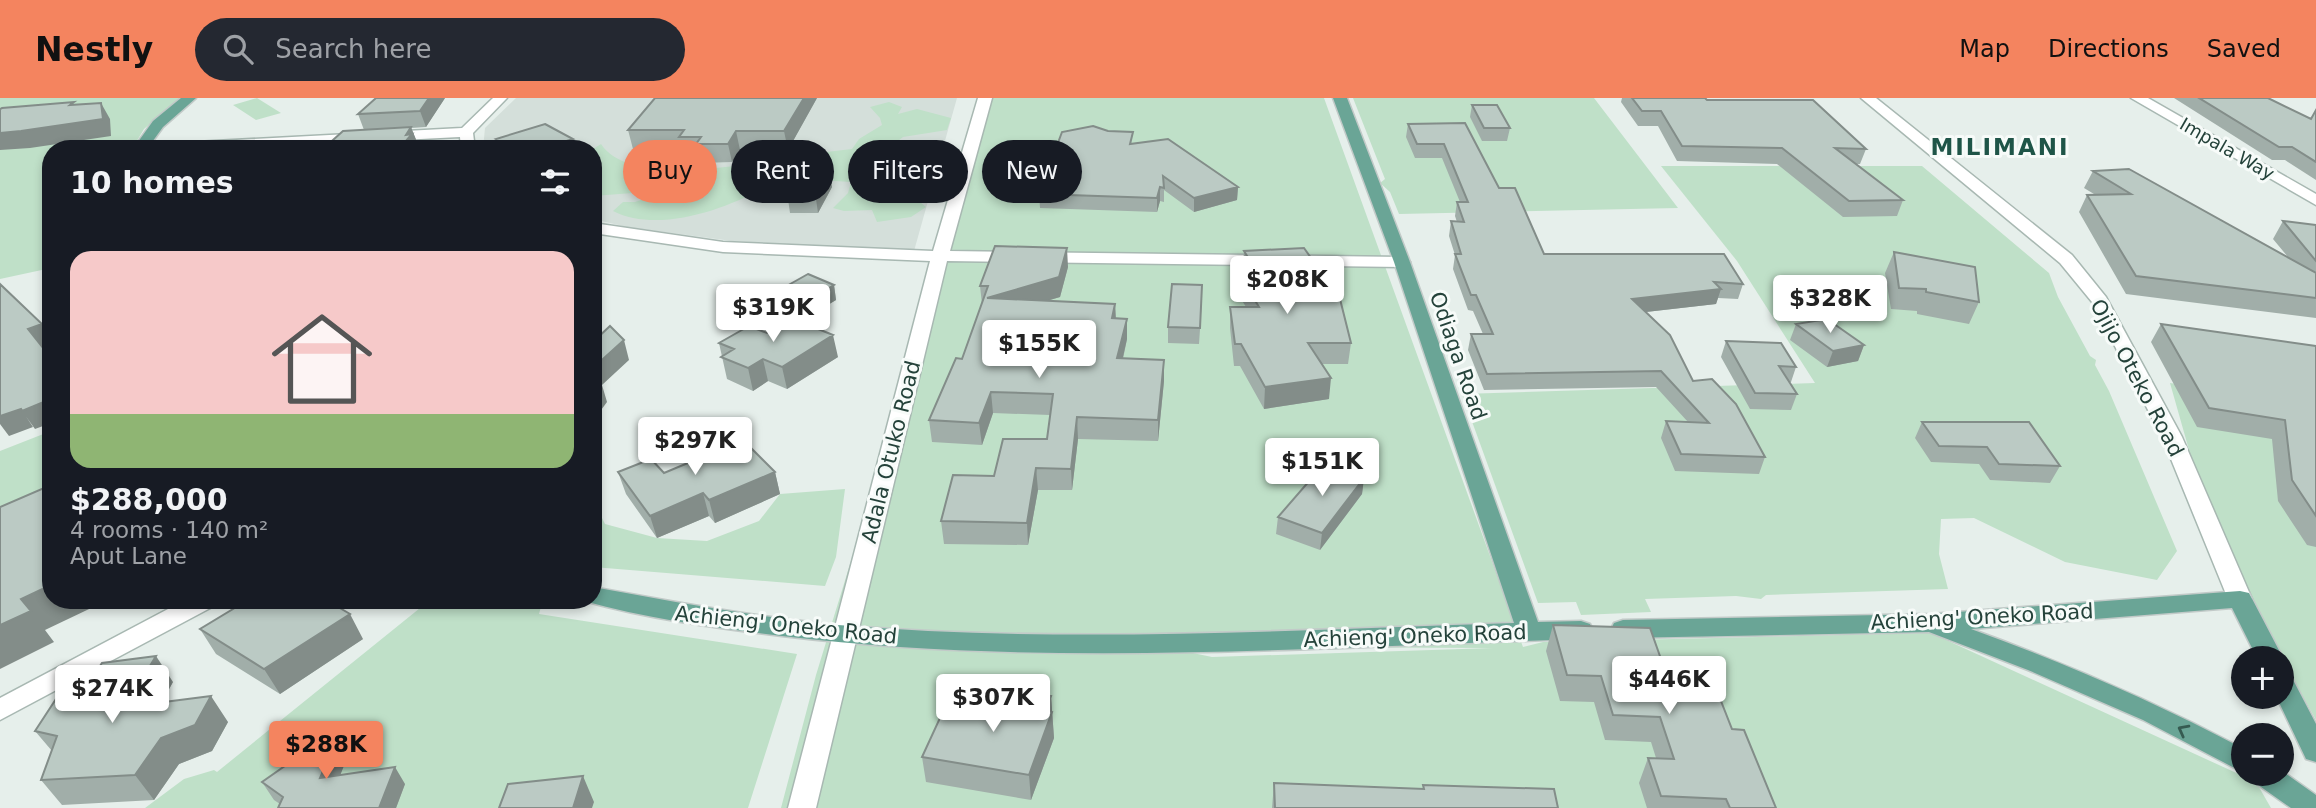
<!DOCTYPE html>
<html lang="en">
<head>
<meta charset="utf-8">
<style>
	body { margin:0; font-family:"DejaVu Sans",sans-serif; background:#242831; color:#f1f3f6; height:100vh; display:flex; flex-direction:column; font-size:26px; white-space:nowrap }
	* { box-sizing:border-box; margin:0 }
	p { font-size:23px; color:#9ea1a6 }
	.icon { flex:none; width:38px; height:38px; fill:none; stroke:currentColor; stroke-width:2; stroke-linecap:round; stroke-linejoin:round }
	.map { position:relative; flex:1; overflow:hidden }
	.drawer { position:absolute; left:42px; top:42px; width:560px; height:469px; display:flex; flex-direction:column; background:#171b24; border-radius:28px; box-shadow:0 4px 10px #0003 }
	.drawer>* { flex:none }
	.guide { position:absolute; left:623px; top:42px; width:665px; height:63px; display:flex; gap:14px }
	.buttons { position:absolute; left:2231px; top:548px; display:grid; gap:14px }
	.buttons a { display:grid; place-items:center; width:63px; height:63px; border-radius:50%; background:#171b24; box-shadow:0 4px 10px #0003; font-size:35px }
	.price { position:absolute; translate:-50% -60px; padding:0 16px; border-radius:7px; background:#fff; color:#222; font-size:23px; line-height:46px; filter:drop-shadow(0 2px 4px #0008) }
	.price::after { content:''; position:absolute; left:50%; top:42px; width:21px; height:16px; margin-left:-10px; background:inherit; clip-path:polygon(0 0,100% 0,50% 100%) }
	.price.selected { background:#f4845f; color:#111 }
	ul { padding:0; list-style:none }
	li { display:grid; align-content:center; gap:14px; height:371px; padding:0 28px }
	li+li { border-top:2px solid #363941 }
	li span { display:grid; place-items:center; height:217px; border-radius:21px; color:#555 }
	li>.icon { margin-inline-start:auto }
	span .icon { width:126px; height:126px; fill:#fffc; stroke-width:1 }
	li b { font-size:30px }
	h2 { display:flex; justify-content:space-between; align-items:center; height:84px; padding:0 28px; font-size:30px }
	.pill { padding:0 24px; border-radius:32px; background:#171b24; box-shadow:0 4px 10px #0003; font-size:24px; line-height:63px }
	.pill.selected { background:#f4845f; color:#111 }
	header { display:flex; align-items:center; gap:42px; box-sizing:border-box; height:98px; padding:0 35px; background:#f4845f; color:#111 }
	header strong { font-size:33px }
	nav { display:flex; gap:38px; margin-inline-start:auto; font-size:24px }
	.search { width:490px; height:63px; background:#242831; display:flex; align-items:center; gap:18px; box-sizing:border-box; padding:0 24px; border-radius:38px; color:#9ea1a6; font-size:26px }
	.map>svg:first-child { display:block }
</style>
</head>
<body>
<header>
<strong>Nestly</strong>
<div class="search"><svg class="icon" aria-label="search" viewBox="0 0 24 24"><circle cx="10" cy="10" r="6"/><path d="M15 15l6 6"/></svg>Search here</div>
<nav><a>Map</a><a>Directions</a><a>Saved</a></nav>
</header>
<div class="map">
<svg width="2316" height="710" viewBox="0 0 2316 710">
	<rect width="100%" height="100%" fill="#e6efeb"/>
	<path fill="#d4dfda" d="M516 0H957L914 153 732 143 627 129 593 121V51H483L485 30Z"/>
	<path fill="#bfe0c8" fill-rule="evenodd" d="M0 0H180L144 31 132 51H51V170L0 181Z
		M257 0 281 15 256 22 233 7Z
		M993 0H1324L1523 549 1543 544 1931 535 2256 684 2271 710H781L816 577ZM863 547 1493 550 1212 559 1188 554 1112 556Z
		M1353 0H1594L1678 110 1399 116 1390 94 1380 85 1385 81Z
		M889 4 902 9 898 16 917 11 951 20 947 32 903 39 894 46 898 51 877 59 864 70 911 68 924 73 920 83 903 90 926 109 911 119 877 124 872 112 844 113 833 110 848 95 851 84 803 81 792 74 773 71 792 58 852 51 859 41 882 27 880 20 870 9Z
		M601 46C626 84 715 71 755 65L762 83 761 91C722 113 656 135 613 113L623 104H635L650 99 633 95 593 98V51Z
		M1661 68H1922L2049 175 2058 199 2090 258 2096 262 2095 267 2109 293 2177 453 2157 482 2065 464 1974 420 1941 421 1939 456 1948 491 1766 497 1761 501 1736 498 1645 501 1651 514 1581 517 1576 504 1538 505 1462 296 1815 285 1737 163Z
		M2170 285 2316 308V622L2214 440Z
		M51 333V418L0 448V353Z
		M845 391 836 459 825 488 593 469V402L605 426 657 440 707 443 759 423 780 396Z
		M472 502H528L542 505 539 516 797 556 748 710H145L184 681 214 672 217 674 425 506 466 508Z"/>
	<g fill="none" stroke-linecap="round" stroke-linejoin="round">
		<g stroke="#a8b8b2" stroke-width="3">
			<path id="minor" d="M493 0H507L473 35 475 51H461L460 39 226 51H133L140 47 462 30Z
				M978 0H992L950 153 1402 159 1410 164 1402 169 947 163 816 710H788L930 163 723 154 593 135V125L723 144 933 153Z
				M1861 0H1876L2072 157 2106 199 2182 339 2252 501 2249 507 2240 509 2231 507 2228 501 2162 339 2092 204 2060 165Z
				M2131 0H2148L2316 96V107Z
				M185 502H217L214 508 0 622V600Z"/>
		</g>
		<g stroke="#c2cac8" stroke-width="3">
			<path id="major" d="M181 0H196L163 29 147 51H133L153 23Z
				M1333 0H1347L1410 164 1538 524 1581 523 1590 526 1593 532 1590 538 1581 541C1316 549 1047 570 782 538 717 530 648 521 584 503L593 502V489C675 504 756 519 838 527 1063 546 1289 532 1514 525L1394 164Z
				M2240 493 2249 495 2283 560 2282 561 2257 560 2232 510 1971 531C2065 565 2155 604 2244 651V675L2143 622 2028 572 1929 534 1623 540 1614 537 1611 531 1614 525 1623 522 1931 516Z
				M2282 575 2291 578 2316 626V664L2306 661 2276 598H2282Z
				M2282 673 2316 697V710H2291L2254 684 2250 676Z"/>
		</g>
		<use href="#minor" fill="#fff" fill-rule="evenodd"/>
		<use href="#major" fill="#6aa596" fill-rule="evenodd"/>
	</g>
	<path fill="#a1aea9" d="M445 0 426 29 411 30 417 44 415 46 417 51H323L364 32 358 16Z
		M817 0 788 52H740L732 64 701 65 699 58H683L681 50 633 51 628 32Z
		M1622 0H1705L1707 2 1866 51 1860 66H1856L1903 102 1897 118 1843 119 1777 66 1677 63 1658 28H1638L1621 4Z
		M2174 0H2268L2311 21 2316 12V82L2285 62H2272Z
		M1472 7 1510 30 1507 43H1482L1470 19Z
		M1465 25 1499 90 1544 156 1743 186 1738 201 1718 200 1716 206 1646 214 1693 283 1765 359 1759 376 1675 373 1661 340 1666 323 1688 324 1656 289 1484 292 1468 252 1471 236H1483L1473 213 1468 212 1453 171 1455 157 1449 138 1451 123 1457 124 1455 118 1457 104H1460L1442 60H1415L1406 39 1408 26Z
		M496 41 576 51H499Z
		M1133 46 1238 89 1237 102 1194 114 1164 92V104L1160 103 1157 114 1040 110 1039 96Z
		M2093 73 2288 159 2273 141 2283 123 2316 127V220L2126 196 2079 114 2087 97 2094 96 2084 90Z
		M832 89 818 115H790L788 101Z
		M1244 153 1351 245 1348 266H1322L1329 301 1264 311 1240 268H1234L1230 230V209H1246L1233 188 1234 168 1243 167Z
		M1894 154 1979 204 1969 226 1917 216V213L1891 211 1885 175Z
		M1068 169 1060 199 1046 203 1115 206 1116 220 1127 221V241L1123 261 1164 283 1158 343 1078 341 1072 392H1038L1028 447 944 446 941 423 994 378 1047 341 1050 317 993 315 982 347 932 344 929 322 962 261 982 206 980 188Z
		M834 187 836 202 806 220 779 209 776 194Z
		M1202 202 1199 246 1168 245V229Z
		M1796 226 1864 247 1858 263 1827 269 1790 242Z
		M2161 226 2316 248V449L2307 447 2278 403 2272 341 2197 329 2151 244Z
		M767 235 838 259 787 291 768 283 753 293 727 281 719 245Z
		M1726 243 1796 269 1791 284H1789L1797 296 1791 312 1750 311 1721 259Z
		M1922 324 2060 368 2050 385 1990 382 1979 366 1931 364 1915 340Z
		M618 374 664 375 775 374 780 396 715 425 709 418 657 440 626 396Z
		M1364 380 1362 396 1320 452 1276 436 1278 419Z
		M1553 527 1672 592 1732 631 1776 710H1647L1639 685 1648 660H1656L1651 644 1605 642 1594 604 1560 603 1546 553Z
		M200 531 363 541 280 596 216 556Z
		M173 584 161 605 228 624 212 653 179 666 154 702 62 707 41 682 52 653 35 633Z
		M1051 598 1054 640 1031 702 926 684 922 659 992 616Z
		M336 642 347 660 340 677 405 686 396 710H278L280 706 274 702 262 684Z
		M1274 685 1423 691V687L1558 710H1272Z"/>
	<path fill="#838d89" d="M429 0H445L426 29 420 13Z
		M804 0H817L788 52 784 33Z
		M101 5 110 21 111 38 30 50 0 52V35Z
		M411 29 417 44 415 46 417 51H399Z
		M736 33 740 52 732 64 728 46Z
		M573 41 576 51H541Z
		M830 75 832 89 818 115 816 101Z
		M1160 89V103L1157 114V100Z
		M1238 89 1237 102 1194 114V100Z
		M1067 150 1068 169 1060 199 989 220 987 200Z
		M834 187 836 202 806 220 803 205Z
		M1721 191 1716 206 1628 216 1632 201Z
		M1115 206 1116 226 1112 220Z
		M1127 221V241L1118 281 1117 260Z
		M42 226 51 239V244L39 248 28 231Z
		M833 237 838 259 787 291 782 269Z
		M624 242 629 262 602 287 607 304 593 323V270Z
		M1864 247 1858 263 1827 269 1833 253Z
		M763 261 768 283 753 293 748 270Z
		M1164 262V283L1158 343V322Z
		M1331 280 1329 301 1264 311 1265 289Z
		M991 294 993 315 982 347 979 325Z
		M51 301V325L35 331 22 313Z
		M21 311 33 329 9 338 0 326V318Z
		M1077 319 1078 341 1072 392 1071 371Z
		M1036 370 1038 392 1028 447 1027 425Z
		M775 374 780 396 715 425 709 402Z
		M1364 380 1362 396 1320 452 1322 435Z
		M703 395 709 418 657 440 650 418Z
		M51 487V502H108L45 532 54 544 0 571V527L21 501Z
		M350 516 363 541 280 596 264 571Z
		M156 558 173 584 144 635 125 609Z
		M211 598 228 624 212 653 179 666 154 702 135 677 161 640Z
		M1051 598 1054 640 1031 702 1029 677 1045 613Z
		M336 642 347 660 332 698 320 680Z
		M395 669 405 686 396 710H379Z
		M583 678 594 704 592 710H573Z"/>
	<path fill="#bbcac4" stroke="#838d89" stroke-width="2" d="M376 0H429L420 13 358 16Z
		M655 0H804L784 33H736L728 46H696L701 39H679L684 32H628Z
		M1632 0H1705L1707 2H1813L1866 51 1835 50 1903 102 1849 103 1782 50 1682 48 1661 13H1642Z
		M2199 0H2268L2311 21 2316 12V64L2292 49H2279Z
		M74 4 70 7 101 5 103 21 21 33 0 35V11L2 10Z
		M1472 7H1497L1510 30H1484Z
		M1465 25 1499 90H1515L1544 156H1724L1743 186 1714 184 1721 191 1632 201 1670 237 1693 283 1712 281 1736 306 1765 359 1681 356 1666 323 1709 325 1661 273 1487 276 1471 236H1493L1476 197H1471L1455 156H1461L1451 123 1464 124 1457 104H1468L1444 46H1417L1408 26Z
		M545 26 573 41 541 51H513L496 41Z
		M1093 28 1108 33 1133 34 1130 46 1168 41 1238 89 1194 100 1163 78 1164 90 1160 89 1157 100 1039 96 1062 34Z
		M411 29 406 37 412 36 399 51H323L343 33Z
		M2129 71 2316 175V200L2136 178 2087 97 2131 96 2093 73Z
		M803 75H830L816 101H788Z
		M2283 123 2316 127V163Z
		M995 148 1067 150 1059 179 987 200 1115 206 1112 220 1127 221 1117 260 1164 262 1158 322 1077 319 1071 371 1036 370 1027 425 941 423 953 377 994 378 1003 341H1047L1053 296 991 294 979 325 929 322 956 260 962 261 988 188H980Z
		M1304 150 1340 201 1351 245H1308L1331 280 1265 289 1241 246H1235L1230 209H1259L1234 168 1252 166 1244 153Z
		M1894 154 1975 169 1979 204 1926 194V191L1899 190Z
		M808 176 834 187 803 205 776 194Z
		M0 186 42 226 28 231 51 260V301L22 313 21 311 0 318Z
		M1172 186 1202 187 1200 230 1168 229Z
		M791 220 833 237 782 269 763 261 748 270 721 259 734 251 719 245 749 228 767 235Z
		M1827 221 1864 247 1833 253 1796 226Z
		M2161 226 2316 248V418L2292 382 2285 322 2209 310Z
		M610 228 624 242 593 270V244Z
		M1726 243 1781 245 1796 269 1779 268 1797 296 1755 295Z
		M593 284H601L593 294Z
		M1922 324H2029L2060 368 1999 366 1987 349 1939 348Z
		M743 342 775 374 709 402 703 395 650 418 618 374 651 361 664 375Z
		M1324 366 1364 380 1322 435 1278 419Z
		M51 387V487L21 501 31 513 0 527V409Z
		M248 502H326L350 516 264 571 200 531Z
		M1553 527 1650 530 1672 592 1717 593 1732 631 1744 632 1776 710H1730L1726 701 1661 698 1648 660 1674 661 1660 619 1613 617 1601 578 1567 577Z
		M156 558 125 609 211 598 195 627 161 640 135 677 41 682 57 638 35 633 56 601 80 598 102 565Z
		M1002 590 1051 598 1045 613 1052 614 1029 677 922 659 945 609 992 616Z
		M307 638 336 642 320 680 395 669 379 710H278L283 699 262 684 289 665Z
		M583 678 573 710H499L508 686Z
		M1274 685 1424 691 1423 687 1554 691 1558 710H1275Z"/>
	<defs><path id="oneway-chevron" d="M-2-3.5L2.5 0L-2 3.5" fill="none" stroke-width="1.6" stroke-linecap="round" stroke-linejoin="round" transform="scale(1.75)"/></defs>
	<use stroke="#365b51" href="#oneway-chevron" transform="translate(2183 632) rotate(-152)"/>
	<g text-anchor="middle" stroke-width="6" stroke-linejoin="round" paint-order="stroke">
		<g font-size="18" fill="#24423a" stroke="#f7fbf9">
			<text transform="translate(2227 51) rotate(30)" y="6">Impala Way</text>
		</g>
		<g font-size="21" fill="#24423a" stroke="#f7fbf9">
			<text transform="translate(1458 258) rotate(71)" y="7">Odiaga Road</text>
			<text transform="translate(2137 280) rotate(62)" y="7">Ojijo Oteko Road</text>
			<text transform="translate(891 354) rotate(-76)" y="7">Adala Otuko Road</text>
			<text transform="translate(1982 519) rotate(-3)" y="7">Achieng' Oneko Road</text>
			<text transform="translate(786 527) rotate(6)" y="7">Achieng' Oneko Road</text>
			<text transform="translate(1415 538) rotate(-2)" y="7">Achieng' Oneko Road</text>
		</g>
		<g font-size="23" font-weight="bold" letter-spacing="2" fill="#1f5548" stroke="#f7fbf9">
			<text x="2000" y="57">MILIMANI</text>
		</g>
	</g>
</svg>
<div class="buttons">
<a>+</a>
<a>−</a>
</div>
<b class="price" style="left:1287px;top:218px">$208K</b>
<b class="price" style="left:1830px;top:237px">$328K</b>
<b class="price" style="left:773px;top:246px">$319K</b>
<b class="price" style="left:1039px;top:282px">$155K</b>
<b class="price" style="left:695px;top:379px">$297K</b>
<b class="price" style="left:1322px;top:400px">$151K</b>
<b class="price" style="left:1669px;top:618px">$446K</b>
<b class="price" style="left:112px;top:627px">$274K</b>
<b class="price" style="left:993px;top:636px">$307K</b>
<b class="price selected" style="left:326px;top:683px">$288K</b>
<div class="guide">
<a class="pill selected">Buy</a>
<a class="pill">Rent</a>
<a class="pill">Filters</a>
<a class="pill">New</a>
</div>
<section class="drawer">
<h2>10 homes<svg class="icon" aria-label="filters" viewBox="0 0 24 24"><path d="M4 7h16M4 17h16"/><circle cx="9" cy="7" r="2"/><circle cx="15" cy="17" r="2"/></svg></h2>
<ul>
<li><span style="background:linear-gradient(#f6c9c9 75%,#8fb573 0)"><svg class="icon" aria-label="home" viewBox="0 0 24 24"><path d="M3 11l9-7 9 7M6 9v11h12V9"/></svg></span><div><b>$288,000</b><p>4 rooms · 140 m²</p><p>Aput Lane</p></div></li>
</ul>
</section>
</div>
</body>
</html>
